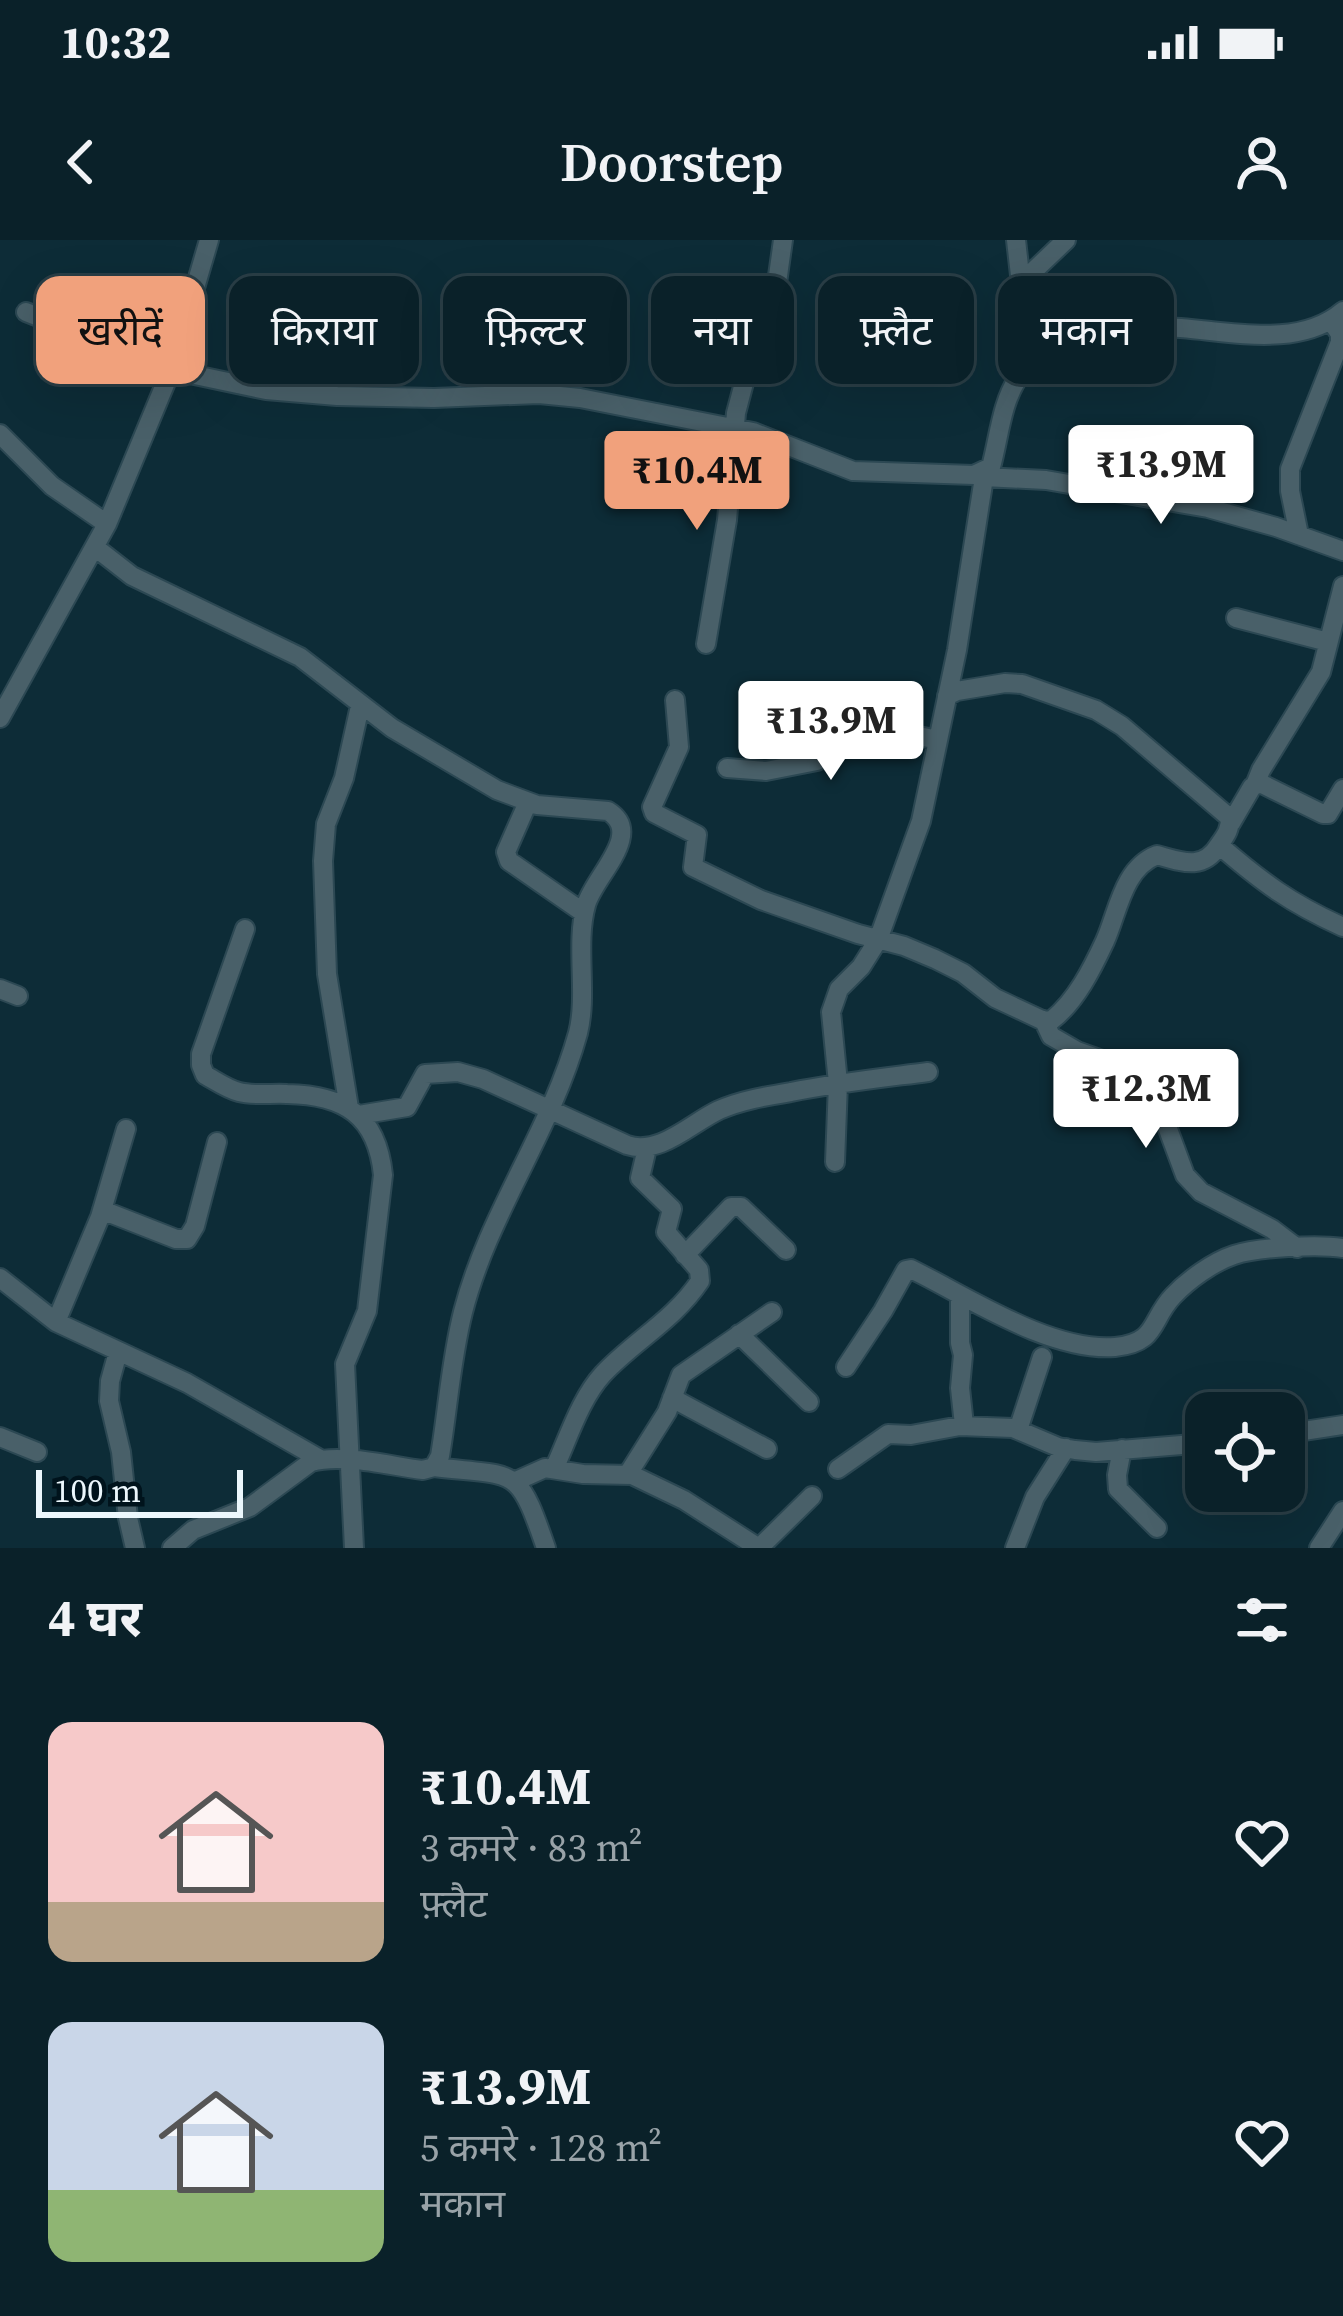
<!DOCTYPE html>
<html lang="hi">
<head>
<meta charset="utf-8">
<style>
	body { margin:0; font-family:"Source Serif 4","Noto Sans Devanagari",serif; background:#132931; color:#f1f3f6; height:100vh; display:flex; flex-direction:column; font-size:45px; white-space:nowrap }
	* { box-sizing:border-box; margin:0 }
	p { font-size:39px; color:#99a3a8 }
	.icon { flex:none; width:66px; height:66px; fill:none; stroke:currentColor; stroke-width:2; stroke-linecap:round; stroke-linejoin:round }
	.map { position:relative; height:1308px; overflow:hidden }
	.details { display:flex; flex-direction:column; background:#0a2129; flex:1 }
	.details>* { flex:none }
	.guide { position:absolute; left:36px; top:36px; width:1272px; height:108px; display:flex; gap:24px }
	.tools { position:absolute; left:1185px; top:1152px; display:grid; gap:24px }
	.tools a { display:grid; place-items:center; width:120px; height:120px; border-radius:24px; background:#0a2129; box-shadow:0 12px 48px #0002,0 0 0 3px #2a3e46; font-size:60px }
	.scale { position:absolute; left:36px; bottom:30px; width:207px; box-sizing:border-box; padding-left:12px; border:6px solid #ecf7fc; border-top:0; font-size:33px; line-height:42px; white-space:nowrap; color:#ecf7fc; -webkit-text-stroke:9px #00131c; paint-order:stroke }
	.price { position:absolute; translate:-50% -102px; padding:0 27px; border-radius:12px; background:#fff; color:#222; font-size:39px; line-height:78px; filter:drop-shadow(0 3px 6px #0008) }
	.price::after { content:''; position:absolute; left:50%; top:72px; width:36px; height:27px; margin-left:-18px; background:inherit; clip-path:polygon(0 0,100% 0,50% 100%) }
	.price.selected { background:#f1a17c; color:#111 }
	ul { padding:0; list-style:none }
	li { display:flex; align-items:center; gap:36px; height:300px; padding:0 48px }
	li span { display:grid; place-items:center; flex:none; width:336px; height:240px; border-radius:24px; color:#555 }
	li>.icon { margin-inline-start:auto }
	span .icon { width:144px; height:144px; fill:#fffc; stroke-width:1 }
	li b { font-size:51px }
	h2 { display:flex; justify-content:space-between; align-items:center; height:144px; padding:0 48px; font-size:51px }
	.tag { padding:0 42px; border-radius:24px; background:#0a2129; box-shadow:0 12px 48px #0002,0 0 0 3px #2a3e46; font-size:42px; line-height:108px }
	.tag.selected { background:#f1a17c; color:#111 }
	.status { display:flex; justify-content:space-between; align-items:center; height:84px; padding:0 60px; background:#0a2129; direction:ltr }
	.status svg { height:33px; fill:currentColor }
	header { display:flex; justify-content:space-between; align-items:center; height:156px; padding:0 48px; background:#0a2129; font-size:54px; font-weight:600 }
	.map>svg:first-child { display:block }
</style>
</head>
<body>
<div class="status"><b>10:32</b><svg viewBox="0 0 49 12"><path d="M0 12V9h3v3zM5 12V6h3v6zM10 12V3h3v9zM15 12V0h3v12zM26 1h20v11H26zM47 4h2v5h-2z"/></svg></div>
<header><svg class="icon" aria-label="back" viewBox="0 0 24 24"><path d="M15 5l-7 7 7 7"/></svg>Doorstep<svg class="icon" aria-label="person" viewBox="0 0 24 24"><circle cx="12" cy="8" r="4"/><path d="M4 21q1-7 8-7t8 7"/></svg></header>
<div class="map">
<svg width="1343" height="1308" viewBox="0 0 1343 1308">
	<rect width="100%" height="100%" fill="#0d2c37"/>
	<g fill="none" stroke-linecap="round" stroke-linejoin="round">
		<g stroke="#2c4853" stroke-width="22">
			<path id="minor" d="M1016 0 1030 123
				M1022 42 1066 0
				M26 72 171 130 266 150 337 156 434 158 539 154 580 158 753 192 853 231 974 235 991 227C999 198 1001 164 1018 138 1027 123 1039 118 1054 110 1087 91 1124 86 1162 87 1219 88 1295 112 1343 71
				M0 194 52 246 107 284
				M984 237 1046 240 1208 268 1276 287 1343 311
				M1299 295 1290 251V229L1340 102V94L1331 81
				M96 308 132 336 300 417 392 488 497 550 537 565 608 571C645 594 594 636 586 665 575 704 588 754 578 793 551 891 488 974 463 1072 451 1119 448 1168 440 1216L434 1227 423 1230C390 1226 342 1213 311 1222L250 1267 193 1290 172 1308
				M1236 378 1328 402
				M706 404 727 280 736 173 745 139 764 110 770 93 783 0
				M675 460 679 507 652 567 654 573 697 595 693 627 761 660 858 694 904 706 935 719 963 733 995 758 1044 781 1052 780C1076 761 1092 729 1105 701 1118 672 1123 628 1157 615 1182 622 1203 631 1219 605 1226 595 1230 590 1230 578L1122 486 1096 470 1022 444 1005 443 957 451 947 456
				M0 478 107 284 171 130 209 0
				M727 528 766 531 817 521 830 507 865 490 885 489 938 500
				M1255 545 1261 530 1321 432 1343 346
				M528 562 506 612 509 621 584 673
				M1231 583 1252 547 1260 543 1323 574H1328L1343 549
				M1219 605C1263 643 1290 663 1343 687
				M245 689 201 814V825L205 835C216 841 227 849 239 852 254 856 272 853 287 854 344 855 377 875 383 935L367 1071 345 1124 354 1308
				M0 749 18 756
				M1044 781 1051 796 1077 811 1111 823 1154 858 1162 873 1185 935 1201 952 1272 989 1297 1008
				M349 868 327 734 323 621 326 584 344 538 360 466
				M359 875 407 867 425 834 458 832 483 839 627 905C660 916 691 883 719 870 742 860 767 856 791 852 836 843 882 838 928 832
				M835 922 838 843 831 772 839 749 861 727 878 700 921 581 957 410 985 231
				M102 970 176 999H187L195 986 217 902
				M685 1015 731 967H741L786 1010
				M0 1038 56 1082 187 1143 320 1219
				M960 1057V1103L963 1115 960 1148 964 1185
				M56 1082 100 977 126 889
				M739 1094 809 1162
				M118 1112 110 1141 109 1161 121 1212 128 1278 135 1308
				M846 1127 883 1071 906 1030 911 1029C968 1057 1050 1112 1115 1107 1158 1103 1150 1080 1173 1056 1188 1040 1213 1022 1234 1015 1257 1007 1319 1004 1343 1008
				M672 1158 767 1209
				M1018 1190 1042 1117
				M1284 1194 1343 1185
				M0 1197 37 1212
				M1122 1209 1117 1235 1118 1249 1157 1288
				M434 1227C518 1237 517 1224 546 1308
				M554 1229C568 1199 580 1159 603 1134 634 1101 674 1080 700 1041L699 1030 666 992 672 969 640 938 647 908
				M838 1229 888 1194 911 1195 960 1186 1013 1188 1058 1207 1075 1210 1096 1212 1206 1203
				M628 1234 667 1172 681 1135 772 1072
				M516 1241 545 1228 583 1234 632 1235 684 1260 759 1308
				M759 1308 812 1256
				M1015 1308 1035 1257 1066 1208
				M1319 1308 1343 1271"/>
		</g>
		<use href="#minor" stroke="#496069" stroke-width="18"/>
	</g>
</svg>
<div class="tools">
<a><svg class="icon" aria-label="locate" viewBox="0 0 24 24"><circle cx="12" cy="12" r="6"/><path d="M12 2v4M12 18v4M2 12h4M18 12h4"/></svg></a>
</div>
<div class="scale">100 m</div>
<b class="price" style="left:1161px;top:287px">₹13.9M</b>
<b class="price selected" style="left:697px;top:293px">₹10.4M</b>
<b class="price" style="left:831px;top:543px">₹13.9M</b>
<b class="price" style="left:1146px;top:911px">₹12.3M</b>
<div class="guide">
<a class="tag selected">खरीदें</a>
<a class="tag">किराया</a>
<a class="tag">फ़िल्टर</a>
<a class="tag">नया</a>
<a class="tag">फ़्लैट</a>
<a class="tag">मकान</a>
</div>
</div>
<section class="details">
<h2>4 घर<svg class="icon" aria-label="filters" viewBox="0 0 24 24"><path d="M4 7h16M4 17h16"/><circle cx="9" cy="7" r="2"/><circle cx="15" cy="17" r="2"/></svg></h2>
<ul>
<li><span style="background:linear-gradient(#f6c9c9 75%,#b9a48a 0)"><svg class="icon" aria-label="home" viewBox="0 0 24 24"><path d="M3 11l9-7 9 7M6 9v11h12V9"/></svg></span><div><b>₹10.4M</b><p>3 कमरे · 83 m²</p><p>फ़्लैट</p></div><svg class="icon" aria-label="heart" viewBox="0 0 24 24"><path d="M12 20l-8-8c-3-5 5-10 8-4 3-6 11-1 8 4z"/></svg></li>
<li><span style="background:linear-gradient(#c9d6e8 70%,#8fb573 0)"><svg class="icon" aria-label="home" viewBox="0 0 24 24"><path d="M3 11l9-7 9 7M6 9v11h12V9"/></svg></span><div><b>₹13.9M</b><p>5 कमरे · 128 m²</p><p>मकान</p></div><svg class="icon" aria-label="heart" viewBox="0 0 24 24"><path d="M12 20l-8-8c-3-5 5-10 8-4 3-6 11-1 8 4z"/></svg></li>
</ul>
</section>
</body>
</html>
